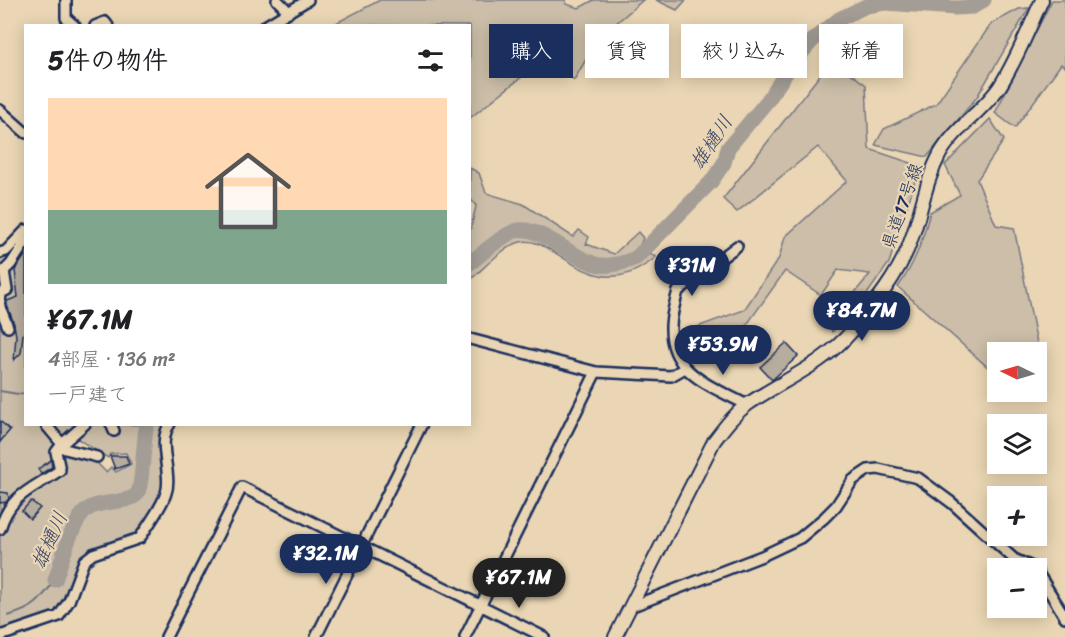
<!DOCTYPE html>
<html lang="ja">
<head>
<meta charset="utf-8">
<style>
	body { margin:0; font-family:Sriracha,"Klee One",sans-serif; background:#f2f2f2; color:#202124; height:100vh; display:flex; flex-direction:column; font-size:22px; white-space:nowrap }
	* { box-sizing:border-box; margin:0 }
	p { font-size:20px; color:#757577 }
	.icon { flex:none; width:33px; height:33px; fill:none; stroke:currentColor; stroke-width:2; stroke-linecap:round; stroke-linejoin:round }
	.map { position:relative; flex:1; overflow:hidden }
	.panel { position:absolute; left:24px; top:24px; width:447px; height:402px; display:flex; flex-direction:column; background:#fff; border-radius:0px; box-shadow:0 3px 15px #0003 }
	.panel>* { flex:none }
	.guide { position:absolute; left:489px; top:24px; width:486px; height:54px; display:flex; gap:12px }
	.needle { width:39px; rotate:275deg }
	.fabs { position:absolute; left:987px; top:342px; display:grid; gap:12px }
	.fabs a { display:grid; place-items:center; width:60px; height:60px; border-radius:0px; background:#fff; box-shadow:0 3px 15px #0003; font-size:30px }
	.price { position:absolute; translate:-50% -51px; padding:0 14px; border-radius:21px; background:#1b2f5e; color:#fff; font-size:20px; line-height:39px; filter:drop-shadow(0 2px 3px #0008) }
	.price::after { content:''; position:absolute; left:50%; top:36px; width:18px; height:14px; margin-left:-9px; background:inherit; clip-path:polygon(0 0,100% 0,50% 100%) }
	.price.on { background:#222; color:#fff }
	ul { padding:0; list-style:none }
	li { display:grid; align-content:center; gap:12px; height:318px; padding:0 24px }
	li+li { border-top:2px solid #e0e0e0 }
	li span { display:grid; place-items:center; height:186px; border-radius:0px; color:#555 }
	li>.icon { margin-inline-start:auto }
	span .icon { width:108px; height:108px; fill:#fffc; stroke-width:1 }
	li b { font-size:26px }
	h2 { display:flex; justify-content:space-between; align-items:center; height:72px; padding:0 24px; font-size:26px }
	.pill { padding:0 21px; border-radius:0px; background:#fff; box-shadow:0 3px 15px #0003; font-size:21px; line-height:54px }
	.pill.on { background:#1b2f5e; color:#fff }
	.map>svg:first-child { display:block }
</style>
</head>
<body>
<div class="map">
<svg width="1065" height="637" viewBox="0 0 1065 637">
	<rect width="100%" height="100%" fill="#ead6b4"/>
	<filter id="ink" filterUnits="userSpaceOnUse"><feTurbulence type="fractalNoise" baseFrequency=".0167" numOctaves="2"/><feDisplacementMap in="SourceGraphic" scale="12" xChannelSelector="R" yChannelSelector="G"/><feConvolveMatrix kernelMatrix="1 2 1 2 8 2 1 2 1" color-interpolation-filters="sRGB"/></filter>
	<g filter="url(#ink)">
		<path fill="#ccbea8" stroke="#747683" stroke-width="1.5" fill-rule="evenodd" d="M380 0H566V4L579 8 594 0H643L598 39 574 80 547 57 470 118V26L337 25 336 23Z
			M656 0H686L677 10Z
			M1052 0H1065V67L1061 64 1015 128 995 113Z
			M1029 8 977 97 927 157 875 145 884 129 936 104 991 24 1019 9Z
			M823 71 850 73 866 85 869 149 920 166 889 263 860 304 832 332 829 324 870 274 838 270 821 295 785 271 741 333 694 354 684 349 686 331 744 310 779 258 785 237 847 181 818 147 737 212 723 199Z
			M990 119 1004 140 977 180 996 225 1014 228 1038 348 1027 352H998L997 367 991 370 898 287C915 264 923 239 930 212L960 195 945 165Z
			M470 168 479 173 486 193 523 204 573 237 579 230 589 237 586 244 614 254 638 232 643 238 638 250 617 267 627 268 650 254 656 257C591 313 553 228 517 243 500 250 484 268 470 280V283V231L476 206 470 198Z
			M25 234 26 424 165 425C155 443 168 473 162 491 157 507 144 523 136 537L93 551 80 558 66 599 57 613 0 633V257ZM70 434 108 458 110 454 126 453 131 464 116 472 111 467 106 472 87 453H81L72 444 63 446 62 436Z"/>
		<g fill="none" stroke-linecap="round" stroke-linejoin="round">
			<path stroke="#6d7180" stroke-width="2" d="M0 391 18 394 26 393
				M8 616C35 608 39 602 55 580"/>
			<path stroke="#a39d96" stroke-width="15" d="M470 263C482 254 505 232 519 230 543 227 577 262 600 265 612 267 625 262 636 258L711 182 724 163 728 148 768 100 792 64 812 41 839 19 866 6 885 3 955 8 973 7 984 0
				M55 580C62 561 72 520 88 509 100 500 129 504 137 494 143 486 143 439 147 424"/>
		</g>
		<path fill="#b7ad9f" stroke="#1b2f5e" stroke-width="1.5" d="M26 254V332L23 334 21 353 14 360 16 336 14 324 7 305V301L18 297 15 270Z
			M786 343 798 356 772 380 760 367Z
			M0 421 10 430 0 442Z
			M110 456H126L129 464 115 469Z
			M51 460 52 467 41 474 38 469Z
			M0 492 8 493 9 499 6 502 0 503Z
			M31 501 40 508 30 519 22 511Z"/>
		<g fill="none" stroke-linecap="round" stroke-linejoin="round">
			<g stroke="#1b2f5e" stroke-width="14">
				<path id="minor" d="M66 0V18L75 26
					M277 0 289 12
					M95 26 105 22 108 26
					M265 26 308 0
					M0 110 26 133
					M737 246 678 291C675 302 671 316 671 327 670 374 712 386 747 405
					M0 253 6 251 26 230
					M0 304 1 293 7 290 4 271 11 264 26 241
					M0 307 8 327
					M470 339 596 372 671 376 685 368
					M85 424 62 444 65 449 97 457
					M111 424 114 431
					M0 529C10 494 33 489 60 470L56 452 62 444 46 425
					M1036 570 1065 617
					M630 607 762 556 800 538 824 518 836 506 853 480 868 470 878 469 918 478 952 503 1014 559 1034 568
					M0 636 59 616 69 601 84 561 93 554 140 538C148 525 162 507 166 493 173 474 156 442 170 424
					M166 637 242 487 544 637
					M316 637 422 424
					M465 637 596 372"/>
			</g>
			<g stroke="#1b2f5e" stroke-width="16">
				<path id="major" d="M615 637 714 441C724 428 734 414 748 404 783 380 823 365 852 331 874 305 900 273 911 240 922 211 925 182 940 154 955 128 983 111 1000 86 1017 59 1029 28 1042 0"/>
			</g>
			<use href="#minor" stroke="#ead6b4" stroke-width="9"/>
			<use href="#major" stroke="#ead6b4" stroke-width="12"/>
		</g>
	</g>
	<g text-anchor="middle" stroke-width="4.5" stroke-linejoin="round" paint-order="stroke">
		<g font-size="18" fill="#1b2f5e" stroke="#ead6b4">
			<text transform="translate(902 206) rotate(-71)" y="6">県道17号線</text>
		</g>
		<g font-size="20" font-style="italic" fill="#364569" stroke="#ead6b4">
			<text transform="translate(711 142) rotate(-57)" y="7">雄樋川</text>
			<text transform="translate(49 540) rotate(-66)" y="7">雄樋川</text>
		</g>
	</g>
</svg>
<div class="fabs">
<a><svg class="needle" viewBox="-14 -14 28 28"><path d="M0-13l5 13h-10z" fill="#e53935"/><path d="M0 13l5-13h-10z" fill="#757577"/></svg></a>
<a><svg class="icon" aria-label="layers" viewBox="0 0 24 24"><path d="M12 4l9 5-9 5-9-5zM3 14l9 5 9-5"/></svg></a>
<a>+</a>
<a>−</a>
</div>
<b class="price" style="left:692px;top:297px">¥31M</b>
<b class="price" style="left:862px;top:342px">¥84.7M</b>
<b class="price" style="left:723px;top:376px">¥53.9M</b>
<b class="price" style="left:326px;top:585px">¥32.1M</b>
<b class="price on" style="left:519px;top:609px">¥67.1M</b>
<div class="guide">
<a class="pill on">購入</a>
<a class="pill">賃貸</a>
<a class="pill">絞り込み</a>
<a class="pill">新着</a>
</div>
<section class="panel">
<h2>5件の物件<svg class="icon" aria-label="filters" viewBox="0 0 24 24"><path d="M4 7h16M4 17h16"/><circle cx="9" cy="7" r="2"/><circle cx="15" cy="17" r="2"/></svg></h2>
<ul>
<li><span style="background:linear-gradient(#ffd9b3 60%,#7fa58c 0)"><svg class="icon" aria-label="home" viewBox="0 0 24 24"><path d="M3 11l9-7 9 7M6 9v11h12V9"/></svg></span><div><b>¥67.1M</b><p>4部屋 · 136 m²</p><p>一戸建て</p></div></li>
</ul>
</section>
</div>
</body>
</html>
